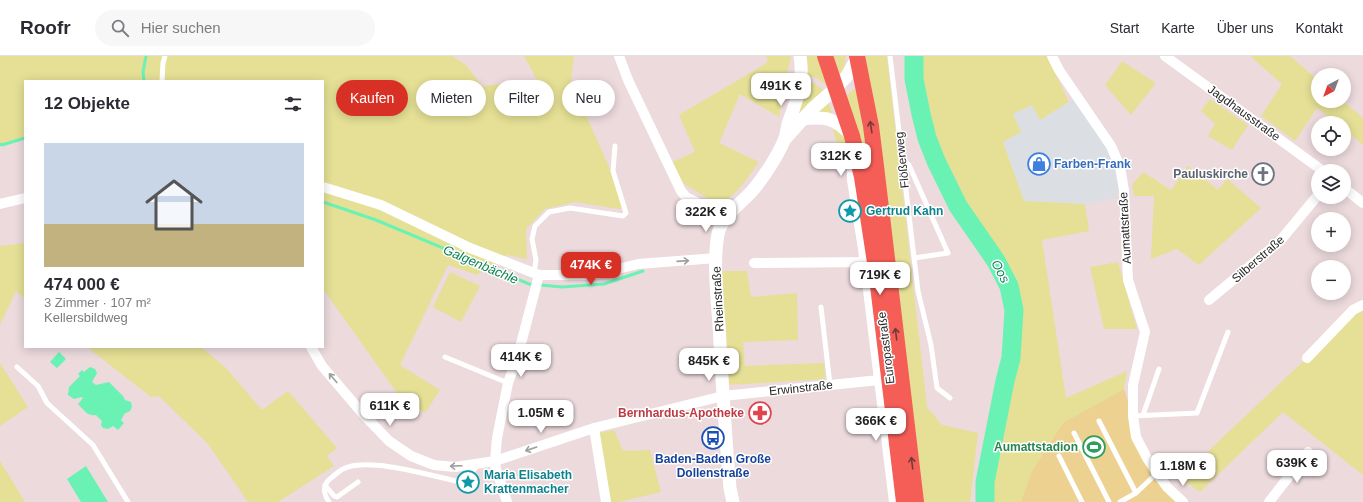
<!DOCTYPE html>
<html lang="de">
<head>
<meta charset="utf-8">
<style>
	body { margin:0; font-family:Arial,sans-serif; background:#f7f7f7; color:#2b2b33; height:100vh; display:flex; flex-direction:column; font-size:15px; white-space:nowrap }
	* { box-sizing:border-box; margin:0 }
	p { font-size:13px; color:#7c7c81 }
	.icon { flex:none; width:22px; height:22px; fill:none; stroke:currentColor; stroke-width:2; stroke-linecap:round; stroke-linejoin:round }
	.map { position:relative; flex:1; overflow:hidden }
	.side { position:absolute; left:24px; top:24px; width:300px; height:268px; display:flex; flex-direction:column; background:#fff; border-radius:0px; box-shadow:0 2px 10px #0003 }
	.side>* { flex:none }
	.guide { position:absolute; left:336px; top:24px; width:380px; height:36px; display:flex; gap:8px }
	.needle { width:26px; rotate:221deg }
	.tools { position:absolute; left:1311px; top:12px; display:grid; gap:8px }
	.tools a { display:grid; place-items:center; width:40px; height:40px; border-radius:50%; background:#fff; box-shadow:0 2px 10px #0003; font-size:20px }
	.price { position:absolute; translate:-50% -34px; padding:0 9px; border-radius:8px; background:#fff; color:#222; font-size:13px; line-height:26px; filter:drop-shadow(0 1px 2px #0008) }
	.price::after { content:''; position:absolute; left:50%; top:24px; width:12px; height:9px; margin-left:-6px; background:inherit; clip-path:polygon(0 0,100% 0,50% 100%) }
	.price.on { background:#d93025; color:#fff }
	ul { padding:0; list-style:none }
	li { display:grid; align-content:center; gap:8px; height:212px; padding:0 20px }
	li span { display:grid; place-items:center; height:124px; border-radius:0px; color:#555 }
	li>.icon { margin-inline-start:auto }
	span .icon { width:72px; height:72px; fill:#fffc; stroke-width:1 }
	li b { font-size:17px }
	h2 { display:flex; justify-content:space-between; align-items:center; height:48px; padding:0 20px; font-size:17px }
	.tag { padding:0 14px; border-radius:18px; background:#fff; box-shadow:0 2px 10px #0003; font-size:14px; line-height:36px }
	.tag.on { background:#d93025; color:#fff }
	header { display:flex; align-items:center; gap:24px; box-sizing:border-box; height:56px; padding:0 20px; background:#fff; border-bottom:1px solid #e1e1e2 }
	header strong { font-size:19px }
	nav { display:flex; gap:22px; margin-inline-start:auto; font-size:14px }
	.search { width:280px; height:36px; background:#f7f7f7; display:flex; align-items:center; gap:10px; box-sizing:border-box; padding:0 14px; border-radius:22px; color:#7c7c81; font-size:15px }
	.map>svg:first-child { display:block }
</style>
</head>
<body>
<header>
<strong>Roofr</strong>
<div class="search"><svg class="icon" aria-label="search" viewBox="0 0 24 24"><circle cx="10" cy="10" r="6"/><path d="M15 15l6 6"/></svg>Hier suchen</div>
<nav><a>Start</a><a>Karte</a><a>Über uns</a><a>Kontakt</a></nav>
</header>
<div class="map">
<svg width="1363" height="446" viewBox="0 0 1363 446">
	<rect width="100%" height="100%" fill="#ecdadd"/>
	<path fill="#dbdfe4" d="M1077 41 1120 111 1117 142 1085 148 1024 145 1003 85 1021 76 1013 58 1032 49 1040 64Z"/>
	<path fill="#e5e095" d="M0 0H452L466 9 482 30 537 24 524 0H574L568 50 583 52 626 150 619 153 576 146 545 153 526 173 527 203 507 199 477 219 448 209 400 309 440 334 425 357 399 340 323 233V25H25V81L0 88Z
		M766 0H791L779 61 740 38 719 87 759 106C749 120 734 143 718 149L683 127 672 106 695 96 679 59 768 6Z
		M804 0H818L829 31 817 22 805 19Z
		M831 0H846C845 7 844 14 839 19Z
		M865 0H887L927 351 942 369 978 377 970 446H922Z
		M920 0H1047L1069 46 1040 64 1032 49 1013 58 1021 76 1003 86 1024 145 1085 148 1089 175 1042 184 1066 342 1127 315 1124 333 1063 367 1032 415 1021 446H990L991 425 1012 320 1018 271 1013 224 990 181 962 140 932 81 920 33Z
		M1253 0H1290L1318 24V45H1343L1363 62V89L1344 73V67H1336L1317 52 1295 85 1261 60 1282 28 1251 1Z
		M1122 5 1156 27 1131 59 1105 29Z
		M805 25 814 27 824 35 801 55H800Z
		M858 30 881 195 845 41Z
		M1210 43 1248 69 1232 94 1208 80 1215 68 1201 55Z
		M828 45 833 60 819 57 818 54Z
		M835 69 841 73 849 91 845 105H843L833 75Z
		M1188 110 1218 134 1227 123 1261 152 1199 209 1177 193 1151 203 1154 140H1134L1132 129 1143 116 1171 134Z
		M25 187V243L16 235 0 269V190Z
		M1118 206 1137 273H1104L1090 211Z
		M722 215H747L751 241 797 237 798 284 743 286 745 310 824 307 825 323 729 329Z
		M450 216 480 230 461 266 433 251Z
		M1363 253V419L1283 356 1200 436 1180 422 1353 258Z
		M87 291H201L226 312 262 354 288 335 337 392 327 400 334 410 278 446H248L208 388 159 340 151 341Z
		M0 307 28 351 0 370Z
		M614 374 623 395 650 394 661 436 619 446H611L599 377Z
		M0 405 25 446H0Z"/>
	<path fill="#edd190" d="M1124 333 1133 360 1136 381 1183 446H1021L1032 415 1063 367Z"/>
	<path fill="#69f2b4" d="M59 296 66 303 57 312 50 306Z
		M90 311 95 313 97 317 92 326 96 329 109 326 123 340 125 344 131 346C133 352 131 356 125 357L121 364 124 367 118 374 113 370 108 373 103 372 101 369 102 365 96 359C88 361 83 353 78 348L83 342 82 341 74 343 68 339 69 331 80 320 78 318 82 314 84 316Z
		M86 410 108 446H81L67 423Z"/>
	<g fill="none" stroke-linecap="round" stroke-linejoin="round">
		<path stroke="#69f2b4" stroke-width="3" d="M144 25 143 16 146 0
			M0 88 2 89 25 82
			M323 146 376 164 529 228 562 231 604 228 643 215"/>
		<path stroke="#69f2b4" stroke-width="19" d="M914 0V23L921 58 927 82 936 105 958 150 996 205 1009 230 1014 254 1011 302 1005 325 985 426V446"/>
		<path stroke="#fff" stroke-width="5" d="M890 0 918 235 931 289 937 332 950 342
			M162 25 163 7 165 0
			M902 102 909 109 948 197 914 202
			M534 217 536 204 532 183 535 170 549 156 570 152 623 160 626 157 613 115 615 90
			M821 251 830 329
			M445 301 508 327
			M17 311 38 330 47 347 93 389 128 446
			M1143 359 1159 313
			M1133 360 1197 357 1228 276
			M1099 365 1136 437
			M1074 377 1109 446
			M1059 400 1082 446
			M325 429 334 440 337 441 358 426
			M329 446C323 437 322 429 331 422 335 419 339 415 343 413 369 400 436 421 465 427L477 409
			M1120 446 1136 437 1157 417"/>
		<path stroke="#fff" stroke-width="10" d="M619 0 628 24 681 135 686 141 726 161
			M1052 0 1059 14 1111 90 1120 111 1124 134 1128 224 1145 276 1133 329V360L1136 381 1147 402 1157 417 1167 431 1183 446
			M1165 0 1323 115
			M856 104 852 113V124L863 193 894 446
			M323 131 381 149 470 192 539 219H590L614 214 638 208 716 202
			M1344 132 1363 147
			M0 148 25 142
			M754 207 865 206
			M1209 244 1280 185 1318 139
			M311 291 322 310 363 358 389 385 411 400 434 409 455 411 495 405 594 372 723 340 879 324
			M1307 302 1353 254 1363 249
			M594 372 606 446
			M507 446 496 413 495 405 497 382 508 327 518 299 539 219
			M1269 446 1308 396"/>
		<path stroke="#fff" stroke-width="13" d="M802 63C826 60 835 62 852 80
			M786 82 812 53 836 32 847 20 857 2
			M733 446 730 432C725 378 722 324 719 269 717 242 713 205 718 178 723 158 741 148 753 134 764 121 779 98 785 82 787 76 787 70 789 65 798 41 804 26 800 0"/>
		<path stroke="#f55e57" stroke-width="16" d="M825 0 852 80 862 121 876 213 904 446
			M857 0 871 70 876 110 916 446"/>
	</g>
	<defs><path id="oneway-shaft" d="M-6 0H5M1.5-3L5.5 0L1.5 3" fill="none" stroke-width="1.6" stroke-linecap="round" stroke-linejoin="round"/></defs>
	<g stroke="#703c39">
		<use href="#oneway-shaft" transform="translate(871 71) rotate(-99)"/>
		<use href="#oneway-shaft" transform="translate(896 278) rotate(-97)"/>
		<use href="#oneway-shaft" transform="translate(912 407) rotate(-97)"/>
	</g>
	<g stroke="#9f9f9f">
		<use href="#oneway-shaft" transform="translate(683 205) rotate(-4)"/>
		<use href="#oneway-shaft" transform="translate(333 322) rotate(-130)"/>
		<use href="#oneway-shaft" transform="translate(531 393) rotate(161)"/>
		<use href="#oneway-shaft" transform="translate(456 410) rotate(178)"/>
	</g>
	<defs>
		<g id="shop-ring" transform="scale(1.15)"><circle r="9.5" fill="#fff" stroke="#3f7fe0" stroke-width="1.5"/><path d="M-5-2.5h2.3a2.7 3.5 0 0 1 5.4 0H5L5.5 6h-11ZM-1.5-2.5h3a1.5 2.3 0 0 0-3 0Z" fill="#3f7fe0"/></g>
		<g id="church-ring" transform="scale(1.15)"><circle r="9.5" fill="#fff" stroke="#6b7280" stroke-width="1.5"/><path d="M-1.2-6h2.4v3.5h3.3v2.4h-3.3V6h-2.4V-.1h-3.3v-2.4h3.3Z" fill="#6b7280"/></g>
		<g id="sight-ring" transform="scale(1.15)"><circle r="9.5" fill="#fff" stroke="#0f9aa8" stroke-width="1.5"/><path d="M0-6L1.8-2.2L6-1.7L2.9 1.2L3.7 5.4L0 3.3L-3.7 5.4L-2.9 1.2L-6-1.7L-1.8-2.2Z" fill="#0f9aa8"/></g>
		<g id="pharmacy-ring" transform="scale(1.15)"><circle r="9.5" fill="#fff" stroke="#e0444e" stroke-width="1.5"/><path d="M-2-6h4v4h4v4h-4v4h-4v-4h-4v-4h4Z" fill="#e0444e"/></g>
		<g id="bus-ring" transform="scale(1.15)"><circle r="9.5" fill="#fff" stroke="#1a4fb4" stroke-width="1.5"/><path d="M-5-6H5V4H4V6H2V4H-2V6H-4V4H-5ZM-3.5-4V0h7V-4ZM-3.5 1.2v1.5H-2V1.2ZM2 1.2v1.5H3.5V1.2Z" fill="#1a4fb4"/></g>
		<g id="stadium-ring" transform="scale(1.15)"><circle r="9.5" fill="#fff" stroke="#2e9e5b" stroke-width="1.5"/><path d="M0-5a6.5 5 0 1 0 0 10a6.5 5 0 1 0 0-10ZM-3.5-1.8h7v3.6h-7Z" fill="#2e9e5b"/></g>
	</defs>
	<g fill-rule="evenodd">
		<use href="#shop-ring" x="1039" y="108"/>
		<use href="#church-ring" x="1263" y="118"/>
		<use href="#sight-ring" x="850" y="155"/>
		<use href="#pharmacy-ring" x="760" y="357"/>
		<use href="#bus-ring" x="713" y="382"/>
		<use href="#stadium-ring" x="1094" y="391"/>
		<use href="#sight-ring" x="468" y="426"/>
	</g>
	<g text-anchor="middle" stroke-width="3" stroke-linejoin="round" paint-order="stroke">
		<g font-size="12" fill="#292929" stroke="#fff">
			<text transform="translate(1244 57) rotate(36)" y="4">Jagdhausstraße</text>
			<text transform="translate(902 104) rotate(-96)" y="4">Flößerweg</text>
			<text transform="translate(1125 172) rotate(-93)" y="4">Aumattstraße</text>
			<text transform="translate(1258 203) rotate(-41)" y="4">Silberstraße</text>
			<text transform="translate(718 243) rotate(-93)" y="4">Rheinstraße</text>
			<text transform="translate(886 292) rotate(-97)" y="4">Europastraße</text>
			<text transform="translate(801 332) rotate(-6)" y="4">Erwinstraße</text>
		</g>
		<g font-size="12" font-weight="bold" fill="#366cbe" stroke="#fff" text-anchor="start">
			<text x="1054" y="112">Farben-Frank</text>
		</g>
		<g font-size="12" font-weight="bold" fill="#5b616d" stroke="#fff" text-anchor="end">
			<text x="1248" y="122">Pauluskirche</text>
		</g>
		<g font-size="12" font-weight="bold" fill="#0d838f" stroke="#fff" text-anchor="start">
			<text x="866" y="159">Gertrud Kahn</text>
			<text x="484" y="423">Maria Elisabeth<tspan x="484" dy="14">Krattenmacher</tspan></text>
		</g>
		<g font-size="12" font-weight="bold" fill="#be3a42" stroke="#fff" text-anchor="end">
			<text x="744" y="361">Bernhardus-Apotheke</text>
		</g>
		<g font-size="12" font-weight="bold" fill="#27864d" stroke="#fff" text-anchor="end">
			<text x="1078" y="395">Aumattstadion</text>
		</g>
		<g font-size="12" font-weight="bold" fill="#164399" stroke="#fff">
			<text x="713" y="407">Baden-Baden Große<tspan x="713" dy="14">Dollenstraße</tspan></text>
		</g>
		<g font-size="13" font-style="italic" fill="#0b8254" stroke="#fff">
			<text transform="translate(481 208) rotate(23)" y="5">Galgenbächle</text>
			<text transform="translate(1001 215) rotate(62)" y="5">Oos</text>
		</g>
	</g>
</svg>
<div class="tools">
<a><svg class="needle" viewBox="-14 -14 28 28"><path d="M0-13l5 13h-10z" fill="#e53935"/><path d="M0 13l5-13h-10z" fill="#7c7c81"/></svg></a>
<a><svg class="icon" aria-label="locate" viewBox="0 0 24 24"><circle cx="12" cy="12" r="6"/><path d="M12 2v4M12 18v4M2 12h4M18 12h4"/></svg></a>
<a><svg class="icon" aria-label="layers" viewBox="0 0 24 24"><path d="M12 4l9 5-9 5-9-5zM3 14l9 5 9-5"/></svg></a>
<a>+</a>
<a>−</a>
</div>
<b class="price" style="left:781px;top:51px">491K €</b>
<b class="price" style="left:841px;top:121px">312K €</b>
<b class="price" style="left:706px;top:177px">322K €</b>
<b class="price on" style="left:591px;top:230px">474K €</b>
<b class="price" style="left:880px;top:240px">719K €</b>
<b class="price" style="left:521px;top:322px">414K €</b>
<b class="price" style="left:709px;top:326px">845K €</b>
<b class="price" style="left:390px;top:371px">611K €</b>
<b class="price" style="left:541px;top:378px">1.05M €</b>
<b class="price" style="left:876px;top:386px">366K €</b>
<b class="price" style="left:1297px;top:428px">639K €</b>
<b class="price" style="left:1183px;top:431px">1.18M €</b>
<div class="guide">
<a class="tag on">Kaufen</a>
<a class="tag">Mieten</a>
<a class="tag">Filter</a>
<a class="tag">Neu</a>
</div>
<section class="side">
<h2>12 Objekte<svg class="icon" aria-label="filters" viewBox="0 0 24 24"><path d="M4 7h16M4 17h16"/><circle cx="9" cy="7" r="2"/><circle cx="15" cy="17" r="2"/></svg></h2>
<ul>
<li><span style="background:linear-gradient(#c9d6e8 65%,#c2b280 0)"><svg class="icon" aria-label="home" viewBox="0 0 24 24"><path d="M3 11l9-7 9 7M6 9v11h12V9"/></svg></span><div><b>474 000 €</b><p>3 Zimmer · 107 m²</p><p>Kellersbildweg</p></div></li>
</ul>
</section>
</div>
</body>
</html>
